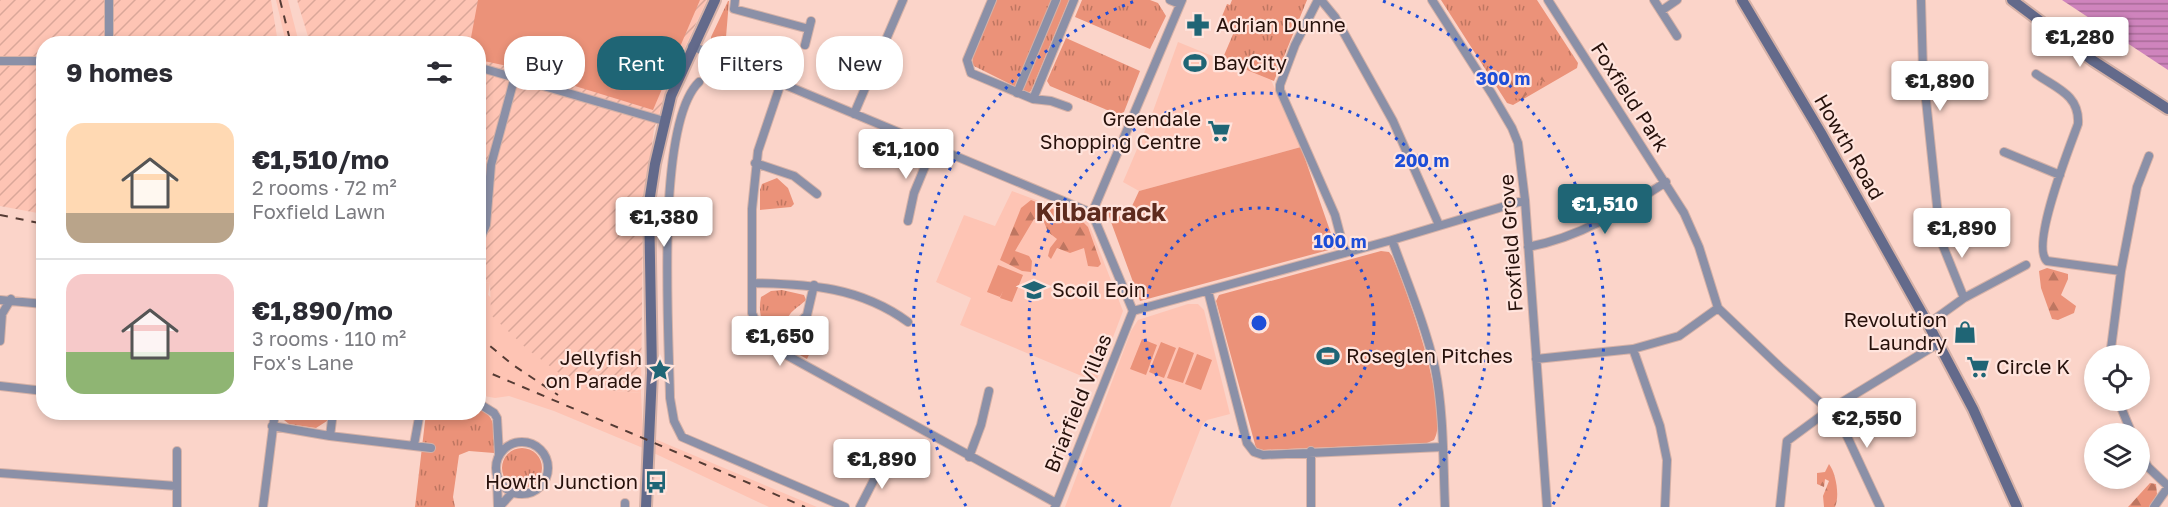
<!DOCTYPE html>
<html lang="en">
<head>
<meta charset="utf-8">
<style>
	body { margin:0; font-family:"Golos Text",sans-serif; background:#f7f7f7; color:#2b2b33; height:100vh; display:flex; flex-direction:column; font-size:22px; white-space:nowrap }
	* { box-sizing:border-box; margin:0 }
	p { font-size:20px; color:#7c7c81 }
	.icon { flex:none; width:33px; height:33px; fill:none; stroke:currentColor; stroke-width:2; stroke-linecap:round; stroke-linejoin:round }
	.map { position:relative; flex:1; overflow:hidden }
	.sheet { position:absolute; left:36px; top:36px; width:450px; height:384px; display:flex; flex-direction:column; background:#fff; border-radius:24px; box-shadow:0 3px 9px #0003 }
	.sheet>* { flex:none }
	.hud { position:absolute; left:504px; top:36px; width:570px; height:54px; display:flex; gap:12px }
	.tools { position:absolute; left:2084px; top:345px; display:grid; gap:12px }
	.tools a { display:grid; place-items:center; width:66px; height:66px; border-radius:50%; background:#fff; box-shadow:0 3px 9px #0003; font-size:30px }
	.price { position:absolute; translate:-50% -51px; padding:0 14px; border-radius:6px; background:#fff; color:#222; font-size:20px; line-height:39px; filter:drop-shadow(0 2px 3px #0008) }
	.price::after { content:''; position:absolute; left:50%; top:36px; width:18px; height:14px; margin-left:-9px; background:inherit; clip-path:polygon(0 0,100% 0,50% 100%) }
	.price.current { background:#1f6575; color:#fff }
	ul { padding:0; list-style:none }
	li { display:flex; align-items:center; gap:18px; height:150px; padding:0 30px }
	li+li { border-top:2px solid #e1e1e2 }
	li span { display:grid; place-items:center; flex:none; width:168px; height:120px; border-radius:18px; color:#555 }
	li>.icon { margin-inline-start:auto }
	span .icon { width:72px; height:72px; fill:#fffc; stroke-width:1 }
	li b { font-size:26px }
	h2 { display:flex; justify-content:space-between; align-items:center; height:72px; padding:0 30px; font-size:26px }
	.tag { padding:0 21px; border-radius:24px; background:#fff; box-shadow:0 3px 9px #0003; font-size:21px; line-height:54px }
	.tag.current { background:#1f6575; color:#fff }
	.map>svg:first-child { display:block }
</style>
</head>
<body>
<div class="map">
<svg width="2168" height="507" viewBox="0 0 2168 507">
	<defs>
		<pattern id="industrial-furrows" width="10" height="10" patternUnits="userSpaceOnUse" patternTransform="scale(1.5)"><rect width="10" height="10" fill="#fec4b4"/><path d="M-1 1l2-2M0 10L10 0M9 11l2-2" fill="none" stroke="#daa799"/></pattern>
		<pattern id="grass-tufts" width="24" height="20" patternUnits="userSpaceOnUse" patternTransform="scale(1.5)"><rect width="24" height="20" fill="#eb9279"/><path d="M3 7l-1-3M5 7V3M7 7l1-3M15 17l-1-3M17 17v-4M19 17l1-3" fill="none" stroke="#be7661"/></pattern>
		<pattern id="forest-firs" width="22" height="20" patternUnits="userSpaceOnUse" patternTransform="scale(1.5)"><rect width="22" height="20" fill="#eb9279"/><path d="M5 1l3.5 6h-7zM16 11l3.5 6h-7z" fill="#be7661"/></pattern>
		<pattern id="water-rules" width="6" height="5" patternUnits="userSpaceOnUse" patternTransform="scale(1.5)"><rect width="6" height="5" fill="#cf84bd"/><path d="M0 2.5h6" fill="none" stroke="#a86b98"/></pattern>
	</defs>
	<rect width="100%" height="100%" fill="#fbd4c9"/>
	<path fill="#fec4b4" d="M276 0H288L299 43H286Z
		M1178 42 1271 80 1301 147 1139 191 1123 182 1152 114Z
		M1012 191 1087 219 1123 311 1096 382 960 325 971 298 936 282 964 215 995 226Z
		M479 281 490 283 488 295 589 389 641 393 643 434 817 507H769L643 448 554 411 509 396 495 398 479 395Z
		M1188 304H1198L1204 310 1230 414 1207 420 1202 425 1170 507H1065L1131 331 1138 320Z"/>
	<path fill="url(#industrial-furrows)" d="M0 0H271L278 43 44 44 43 214 0 206Z
		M297 0H707L669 82 654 129 643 217 641 393 589 389 567 379 527 349 491 315 490 283 478 281V44L310 43Z"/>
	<path fill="url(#grass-tufts)" d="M996 0H1069L1031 91 1028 93 972 65 973 56Z
		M1082 0H1150L1158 3 1166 16 1150 49 1075 17Z
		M1232 0H1307L1274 81 1222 60 1234 32 1218 26 1227 4 1230 5Z
		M1441 0H1537L1578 63 1577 68 1513 105 1507 103Z
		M728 1H729L725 49 711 40V37Z
		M1066 38 1140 71 1124 112 1119 115 1050 86 1047 81Z
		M777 178 788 188 794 204 791 207 760 210V190L762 184Z
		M782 290 804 295 806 300C798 308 786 312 786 327L814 344 807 359C782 345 754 332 761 297L771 291Z
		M479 409C498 416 494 435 494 453L469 451 459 455 453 497 455 507H415L426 413 478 412Z
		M282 413V412L328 413 327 421 316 428 289 424 284 420Z
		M502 468a20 20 0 1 1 40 0a20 20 0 1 1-40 0Z"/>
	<path fill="url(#forest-firs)" d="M1540 67 1548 75V79L1545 82 1539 79 1536 86 1522 99 1507 97 1498 85 1510 74 1516 77V80Z
		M1031 200 1081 220 1088 227 1101 264 1098 267 1088 266 1084 248 1070 253 1057 248 1051 259 1048 256 1050 248 1057 239 1048 232 1044 222 1034 219 1015 251 1029 256 1032 261 1031 272 1022 271 1000 260 1021 208Z
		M2047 268 2068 274V279L2061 295 2076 306 2074 313 2058 320 2052 319 2041 288 2039 271Z
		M1829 464C1836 473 1840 496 1835 507H1824L1823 496 1829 481 1825 479 1824 487 1817 484V473L1825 472Z
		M2150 483 2156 484 2157 494 2152 504 2154 507H2128Z"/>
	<path fill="#eb9279" d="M478 0H700L653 110 513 67 479 60 478 44 470 43Z
		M1301 147 1336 248 1140 301 1107 211 1126 219 1139 191Z
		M1381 251 1389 252 1392 256C1406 287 1451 411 1434 440L1427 443 1263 450 1256 448 1216 301 1219 295Z
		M998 265 1023 275 1012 302 1000 298 1003 291 1000 297 987 292Z
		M1142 339 1157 345 1146 375 1130 369Z
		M1161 342 1176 348 1164 378 1149 372Z
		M1179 347 1194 353 1183 383 1167 378Z
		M1197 354 1212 360 1201 390 1185 384Z"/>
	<path fill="url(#water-rules)" d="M2062 0H2168V70Z"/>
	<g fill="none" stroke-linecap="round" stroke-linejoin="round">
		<g stroke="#d5b1a7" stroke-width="10">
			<path id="street" d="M109 0V44
				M735 0 734 9 809 29
				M992 0 967 60 971 73 1033 99 1051 101 1068 107
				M1170 0 1180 4
				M1318 0 1295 45 1280 85V90L1335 215 1345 253
				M1321 0 1335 17 1393 121 1439 225
				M1432 0 1492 94 1512 128 1518 143 1525 200 1547 507
				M1548 0 1684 213 1699 247 1718 308 1781 368 1839 419 1880 507
				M1654 0 1677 36
				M1921 0 1923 71 1939 225 1941 241 1964 298
				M1661 11 1677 0
				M805 45 811 21
				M692 46 1092 213 1133 311
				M0 61H44
				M478 67 664 121
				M2036 74C2056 88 2080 95 2078 124 2070 146 2030 246 2047 261L2121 271 2137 187 2149 156
				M699 82C655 124 669 333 670 398L674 421 682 437 845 507
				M781 83 758 151 752 209V313L764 340 779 351 1056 503
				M1017 93 1056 0
				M1033 99 1074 0
				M854 114 903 0
				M2004 152 2060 175
				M755 163 794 176 817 194
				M1092 213 1182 0
				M908 221 914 193 933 147
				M649 229H668
				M1392 240C1407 282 1425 324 1435 368 1444 413 1443 461 1445 507
				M478 244 486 225 491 165 515 76
				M1528 247C1581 237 1621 211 1666 182
				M753 283C810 284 860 287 908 322
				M1208 291 1247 443 1254 452 1263 455 1442 447
				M0 300 44 304
				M1133 311 1392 240 1525 200
				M799 323 807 315 814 285
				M1928 324 1964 298 2026 265
				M0 341 2 314 11 299
				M1633 349 1660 426 1667 460 1665 507
				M2110 356 2121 271
				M1536 359 1633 349 1679 336 1718 308
				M0 386 44 391
				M2118 400 2132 434
				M478 403 494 413 497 418 499 455
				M272 426 330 436 431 448
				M330 436 333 412
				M496 468a26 26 0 1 1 52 0a26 26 0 1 1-52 0Z
				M414 445 420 412
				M2139 450 2148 467 2168 486
				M969 457 981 425 989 391
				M0 473 176 486
				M497 479 498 507
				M498 504H502L512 493
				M177 507V451
				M263 507 275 412
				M625 507V503
				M860 507 882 464
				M1055 507 1133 311
				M1311 507V451
				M1780 507 1787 441 1829 410 1939 343
				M2154 507 2168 487"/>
		</g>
		<g stroke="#d5b1a7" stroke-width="14">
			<path id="secondary" d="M1742 0 1821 133 1928 324 1973 409 2017 507
				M2012 0 2092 60 2168 109
				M646 507 652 373 649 203 655 164 671 96 715 0"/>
		</g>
		<use href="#street" stroke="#8b90a7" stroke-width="8"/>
		<use href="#secondary" stroke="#636a8b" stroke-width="10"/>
		<path stroke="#553b34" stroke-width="2" stroke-dasharray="8 8" stroke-linecap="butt" d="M280 0 291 44
			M0 215 44 224
			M478 336 513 365 558 395
			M478 368 805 507"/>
	</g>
	<g fill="none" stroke="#1d4ed8" stroke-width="3" stroke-dasharray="3 6">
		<circle cx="1259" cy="323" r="115"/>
		<path d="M1121 507A230 230 0 1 1 1397 507"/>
		<path d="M966 506A345 345 0 0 1 1135 1M1383 1A345 345 0 0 1 1552 506"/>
	</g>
	<defs>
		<g id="pharmacy-bare" transform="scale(1.8)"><path d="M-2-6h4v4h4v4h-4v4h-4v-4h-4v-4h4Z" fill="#1f6575" stroke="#ffe4dd" stroke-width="2.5" paint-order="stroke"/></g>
		<g id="stadium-bare" transform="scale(1.8)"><path d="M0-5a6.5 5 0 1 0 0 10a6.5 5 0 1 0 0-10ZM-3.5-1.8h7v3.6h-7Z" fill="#1f6575" stroke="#ffe4dd" stroke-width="2.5" paint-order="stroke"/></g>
		<g id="supermarket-bare" transform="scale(1.8)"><path d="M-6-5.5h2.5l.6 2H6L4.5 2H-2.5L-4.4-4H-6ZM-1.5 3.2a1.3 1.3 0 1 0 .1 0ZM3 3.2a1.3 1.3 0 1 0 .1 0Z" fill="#1f6575" stroke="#ffe4dd" stroke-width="2.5" paint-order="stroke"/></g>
		<g id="school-bare" transform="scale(1.8)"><path d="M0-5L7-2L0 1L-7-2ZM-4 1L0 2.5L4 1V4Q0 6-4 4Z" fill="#1f6575" stroke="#ffe4dd" stroke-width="2.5" paint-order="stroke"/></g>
		<g id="shop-bare" transform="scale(1.8)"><path d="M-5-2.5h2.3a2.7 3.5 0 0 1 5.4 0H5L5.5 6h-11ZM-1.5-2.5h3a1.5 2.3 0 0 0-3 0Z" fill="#1f6575" stroke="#ffe4dd" stroke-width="2.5" paint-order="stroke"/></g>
		<g id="sight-bare" transform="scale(1.8)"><path d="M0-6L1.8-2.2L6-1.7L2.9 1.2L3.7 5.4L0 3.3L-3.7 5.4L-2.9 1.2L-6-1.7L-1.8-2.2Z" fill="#1f6575" stroke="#ffe4dd" stroke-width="2.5" paint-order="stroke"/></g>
		<g id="bus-bare" transform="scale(1.8)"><path d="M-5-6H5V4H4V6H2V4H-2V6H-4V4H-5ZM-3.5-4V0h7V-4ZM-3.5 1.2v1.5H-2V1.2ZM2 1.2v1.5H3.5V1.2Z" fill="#1f6575" stroke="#ffe4dd" stroke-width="2.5" paint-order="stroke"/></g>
	</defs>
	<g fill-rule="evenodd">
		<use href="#pharmacy-bare" x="1198" y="25"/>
		<use href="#stadium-bare" x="1195" y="63"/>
		<use href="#supermarket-bare" x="1219" y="131"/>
		<use href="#school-bare" x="1034" y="290"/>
		<use href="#shop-bare" x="1965" y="332"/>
		<use href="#stadium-bare" x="1328" y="356"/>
		<use href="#supermarket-bare" x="1978" y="367"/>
		<use href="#sight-bare" x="660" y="370"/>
		<use href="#bus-bare" x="656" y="482"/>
	</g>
	<g text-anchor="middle" stroke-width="4.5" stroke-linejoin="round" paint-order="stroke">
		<g font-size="20" fill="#27110b" stroke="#ffe4dd" text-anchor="start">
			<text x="1216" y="32">Adrian Dunne</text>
			<text x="1213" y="70">BayCity</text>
			<text x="1201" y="126" text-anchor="end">Greendale<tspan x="1201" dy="23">Shopping Centre</tspan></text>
			<text x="1052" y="297">Scoil Eoin</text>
			<text x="1947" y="327" text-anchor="end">Revolution<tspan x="1947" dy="23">Laundry</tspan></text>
			<text x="1346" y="363">Roseglen Pitches</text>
			<text x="642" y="365" text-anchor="end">Jellyfish<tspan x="642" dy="23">on Parade</tspan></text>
			<text x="1996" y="374">Circle K</text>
			<text x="638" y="489" text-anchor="end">Howth Junction</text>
		</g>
		<g font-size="20" fill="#27110b" stroke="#ffe4dd">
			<text transform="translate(1630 97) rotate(57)" y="7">Foxfield Park</text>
			<text transform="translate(1849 147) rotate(60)" y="7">Howth Road</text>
			<text transform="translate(1511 243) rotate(-94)" y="7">Foxfield Grove</text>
			<text transform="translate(1078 403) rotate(-68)" y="7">Briarfield Villas</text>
		</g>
		<g font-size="26" font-weight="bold" fill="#5e2b1e" stroke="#ffe4dd">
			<text x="1101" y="221">Kilbarrack</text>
		</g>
	</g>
	<circle cx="1259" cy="323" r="9" fill="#1d4ed8" stroke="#ffe4dd" stroke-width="3"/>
	<g font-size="18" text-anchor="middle" font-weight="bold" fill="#1d4ed8" stroke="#ffe4dd" stroke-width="4.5" stroke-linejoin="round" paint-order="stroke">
		<text x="1503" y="85">300 m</text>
		<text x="1422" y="167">200 m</text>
		<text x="1340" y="248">100 m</text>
	</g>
</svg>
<div class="tools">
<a><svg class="icon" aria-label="locate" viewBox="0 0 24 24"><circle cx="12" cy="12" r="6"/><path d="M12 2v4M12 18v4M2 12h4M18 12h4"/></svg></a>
<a><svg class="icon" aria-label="layers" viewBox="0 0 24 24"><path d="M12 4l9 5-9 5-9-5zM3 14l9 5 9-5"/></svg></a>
</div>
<b class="price" style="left:2080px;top:68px">€1,280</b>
<b class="price" style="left:1940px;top:112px">€1,890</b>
<b class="price" style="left:906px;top:180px">€1,100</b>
<b class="price current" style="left:1605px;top:235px">€1,510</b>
<b class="price" style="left:664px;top:248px">€1,380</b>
<b class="price" style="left:1962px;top:259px">€1,890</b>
<b class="price" style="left:780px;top:367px">€1,650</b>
<b class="price" style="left:1867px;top:449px">€2,550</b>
<b class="price" style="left:882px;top:490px">€1,890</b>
<div class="hud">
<a class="tag">Buy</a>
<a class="tag current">Rent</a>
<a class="tag">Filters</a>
<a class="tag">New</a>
</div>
<section class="sheet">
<h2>9 homes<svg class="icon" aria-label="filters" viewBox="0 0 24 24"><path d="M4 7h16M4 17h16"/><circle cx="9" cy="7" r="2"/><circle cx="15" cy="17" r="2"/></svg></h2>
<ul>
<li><span style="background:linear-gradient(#ffd9b3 75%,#b9a48a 0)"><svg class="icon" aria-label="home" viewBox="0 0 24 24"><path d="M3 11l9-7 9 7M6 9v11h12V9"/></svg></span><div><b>€1,510/mo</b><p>2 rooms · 72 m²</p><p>Foxfield Lawn</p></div></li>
<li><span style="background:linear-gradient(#f6c9c9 65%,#8fb573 0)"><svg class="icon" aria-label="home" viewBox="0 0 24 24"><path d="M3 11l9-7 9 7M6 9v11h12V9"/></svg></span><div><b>€1,890/mo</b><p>3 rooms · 110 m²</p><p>Fox's Lane</p></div></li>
</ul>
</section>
</div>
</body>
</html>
